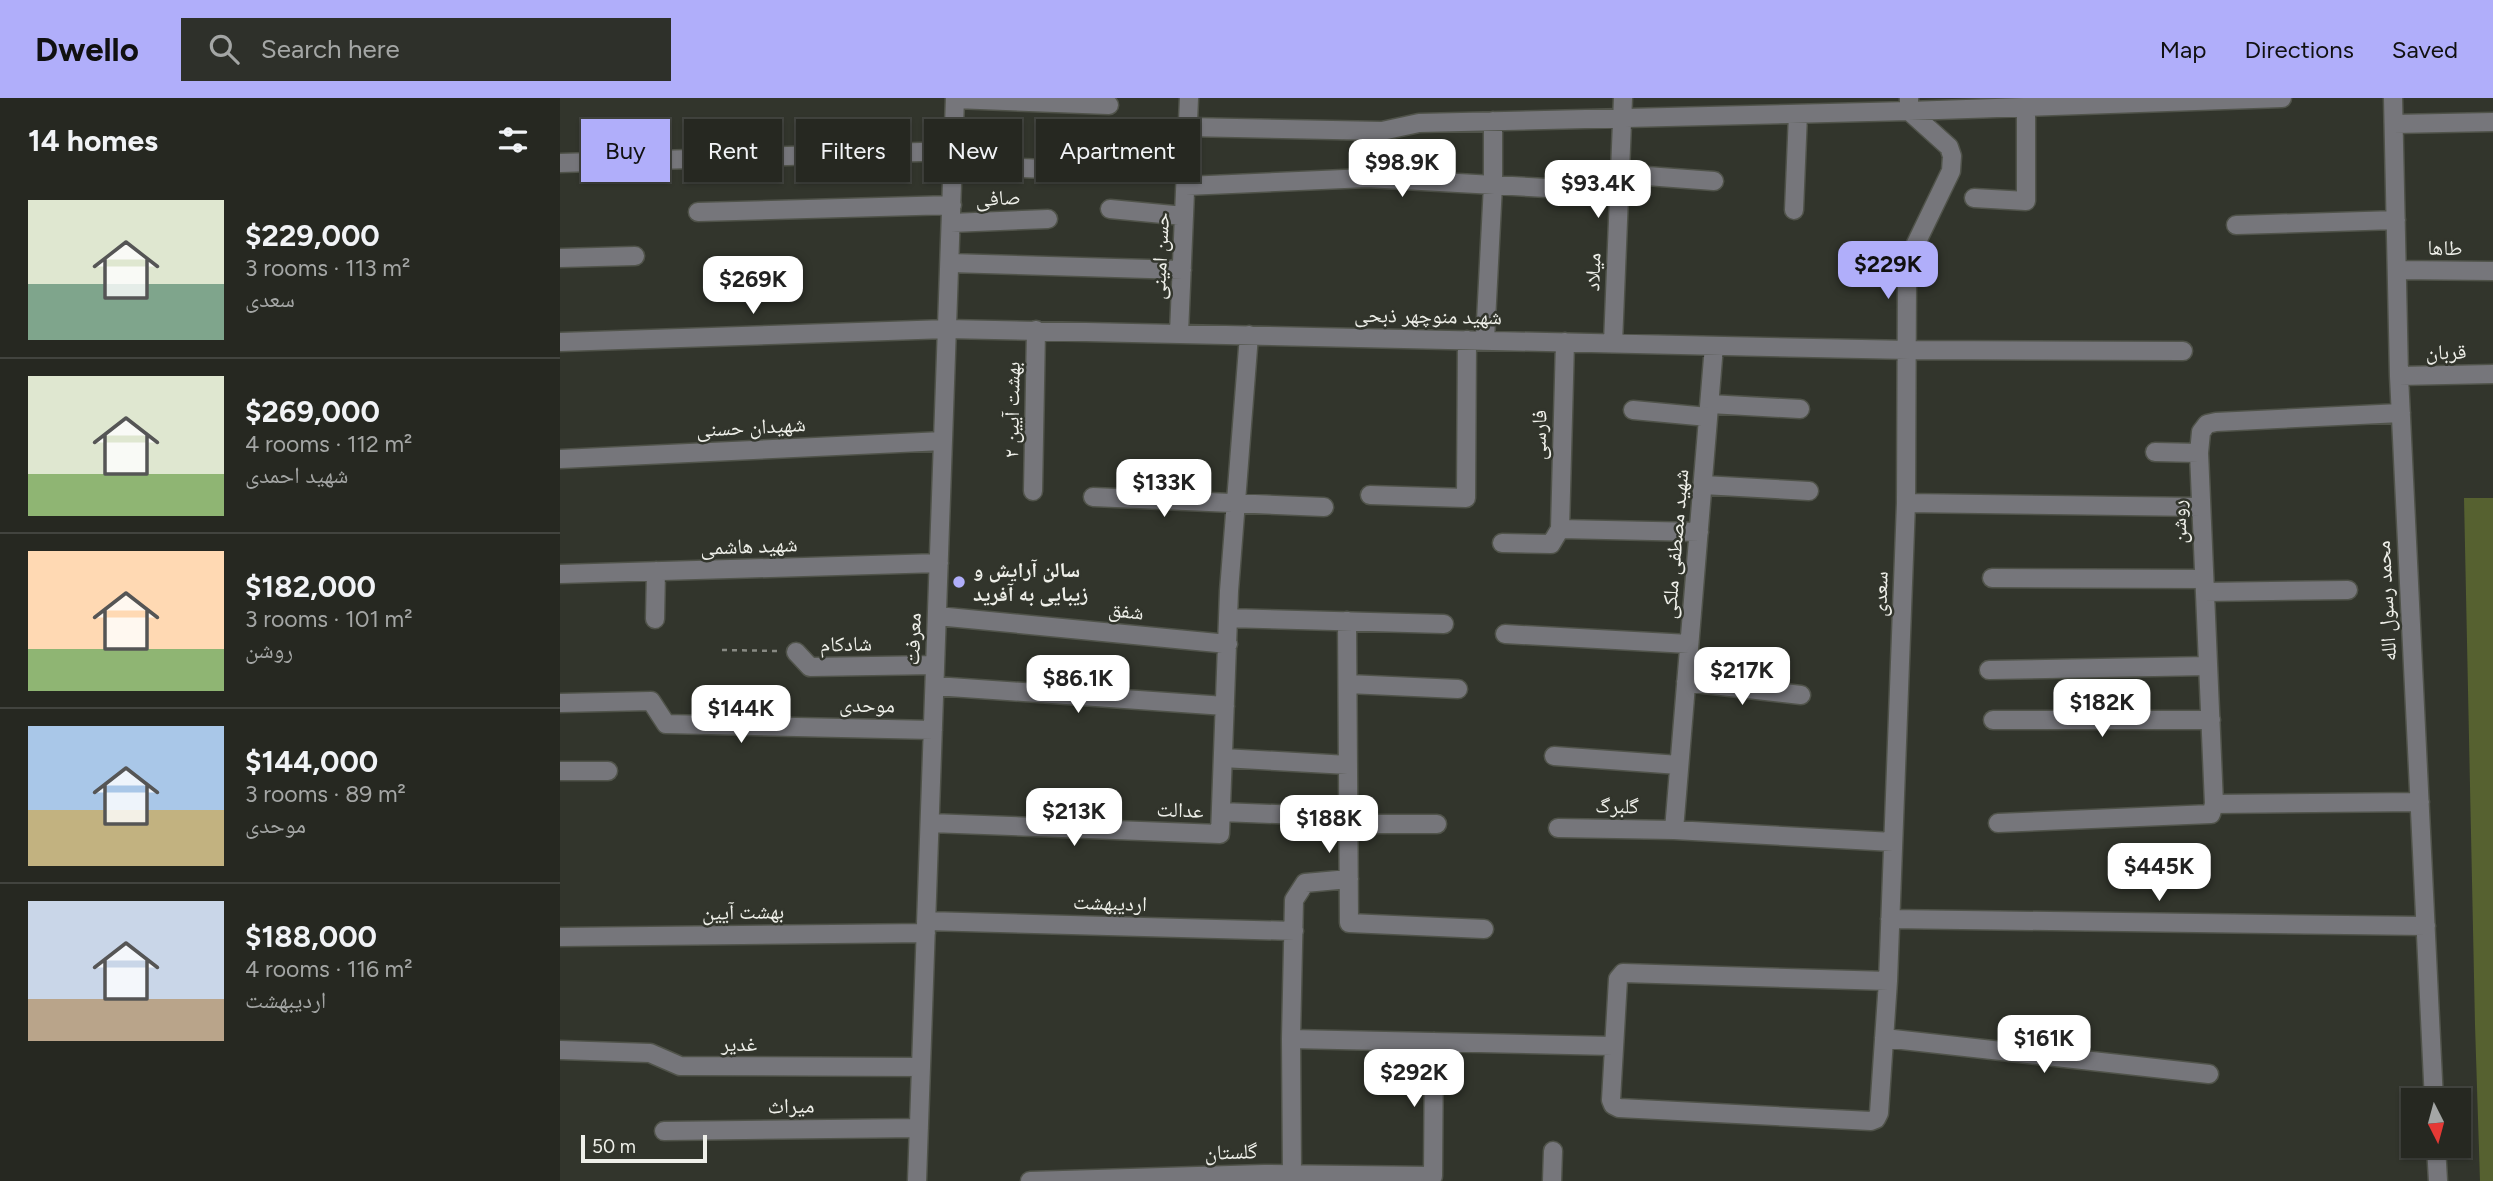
<!DOCTYPE html>
<html lang="en">
<head>
<meta charset="utf-8">
<style>
	body { margin:0; font-family:Figtree,"Noto Naskh Arabic",sans-serif; background:#2e302a; color:#f1f3f6; height:100vh; display:flex; flex-direction:column; font-size:26px; white-space:nowrap }
	* { box-sizing:border-box; margin:0 }
	p { font-size:23px; color:#a4a6a5 }
	.icon { flex:none; width:38px; height:38px; fill:none; stroke:currentColor; stroke-width:2; stroke-linecap:round; stroke-linejoin:round }
	.map { position:relative; flex:1; overflow:hidden }
	.panel { display:flex; flex-direction:column; background:#262821; width:560px }
	.panel>* { flex:none }
	.guide { position:absolute; left:21px; top:21px; width:665px; height:63px; display:flex; gap:14px }
	.needle { width:46px; rotate:174deg }
	.controls { position:absolute; left:1841px; top:990px; display:grid; gap:14px }
	.controls a { display:grid; place-items:center; width:70px; height:70px; border-radius:0px; background:#262821; box-shadow:0 2px 5px #0004,0 0 0 2px #42443f; font-size:35px }
	.scale { position:absolute; left:21px; bottom:18px; width:126px; box-sizing:border-box; padding-left:7px; border:4px solid #eeefe9; border-top:0; font-size:19px; line-height:24px; white-space:nowrap; color:#eeefe9; -webkit-text-stroke:5px #32352c; paint-order:stroke }
	.price { position:absolute; translate:-50% -60px; padding:0 16px; border-radius:14px; background:#fff; color:#222; font-size:23px; line-height:46px; filter:drop-shadow(0 2px 4px #0008) }
	.price::after { content:''; position:absolute; left:50%; top:42px; width:21px; height:16px; margin-left:-10px; background:inherit; clip-path:polygon(0 0,100% 0,50% 100%) }
	.price.active { background:#b0aefa; color:#111 }
	ul { padding:0; list-style:none }
	li { display:flex; align-items:center; gap:21px; height:175px; padding:0 28px }
	li+li { border-top:2px solid #42443f }
	li span { display:grid; place-items:center; flex:none; width:196px; height:140px; border-radius:0px; color:#555 }
	li>.icon { margin-inline-start:auto }
	span .icon { width:84px; height:84px; fill:#fffc; stroke-width:1 }
	li b { font-size:30px }
	h2 { display:flex; justify-content:space-between; align-items:center; height:84px; padding:0 28px; font-size:30px }
	.tag { padding:0 24px; border-radius:0px; background:#262821; box-shadow:0 2px 5px #0004,0 0 0 2px #42443f; font-size:24px; line-height:63px }
	.tag.active { background:#b0aefa; color:#111 }
	header { display:flex; align-items:center; gap:42px; box-sizing:border-box; height:98px; padding:0 35px; background:#b0aefa; color:#111 }
	header strong { font-size:33px }
	nav { display:flex; gap:38px; margin-inline-start:auto; font-size:24px }
	.search { width:490px; height:63px; background:#2e302a; display:flex; align-items:center; gap:18px; box-sizing:border-box; padding:0 24px; border-radius:0px; color:#a4a6a5; font-size:26px }
	main { display:flex; flex:1; min-height:0 }
	.map>svg:first-child { display:block }
</style>
</head>
<body>
<header>
<strong>Dwello</strong>
<div class="search"><svg class="icon" aria-label="search" viewBox="0 0 24 24"><circle cx="10" cy="10" r="6"/><path d="M15 15l6 6"/></svg>Search here</div>
<nav><a>Map</a><a>Directions</a><a>Saved</a></nav>
</header>
<main>
<section class="panel">
<h2>14 homes<svg class="icon" aria-label="filters" viewBox="0 0 24 24"><path d="M4 7h16M4 17h16"/><circle cx="9" cy="7" r="2"/><circle cx="15" cy="17" r="2"/></svg></h2>
<ul>
<li><span style="background:linear-gradient(#dfe7d0 60%,#7fa58c 0)"><svg class="icon" aria-label="home" viewBox="0 0 24 24"><path d="M3 11l9-7 9 7M6 9v11h12V9"/></svg></span><div><b>$229,000</b><p>3 rooms · 113 m²</p><p>سعدی</p></div></li>
<li><span style="background:linear-gradient(#dfe7d0 70%,#8fb573 0)"><svg class="icon" aria-label="home" viewBox="0 0 24 24"><path d="M3 11l9-7 9 7M6 9v11h12V9"/></svg></span><div><b>$269,000</b><p>4 rooms · 112 m²</p><p>شهید احمدی</p></div></li>
<li><span style="background:linear-gradient(#ffd9b3 70%,#8fb573 0)"><svg class="icon" aria-label="home" viewBox="0 0 24 24"><path d="M3 11l9-7 9 7M6 9v11h12V9"/></svg></span><div><b>$182,000</b><p>3 rooms · 101 m²</p><p>روشن</p></div></li>
<li><span style="background:linear-gradient(#a9c7e8 60%,#c2b280 0)"><svg class="icon" aria-label="home" viewBox="0 0 24 24"><path d="M3 11l9-7 9 7M6 9v11h12V9"/></svg></span><div><b>$144,000</b><p>3 rooms · 89 m²</p><p>موحدی</p></div></li>
<li><span style="background:linear-gradient(#c9d6e8 70%,#b9a48a 0)"><svg class="icon" aria-label="home" viewBox="0 0 24 24"><path d="M3 11l9-7 9 7M6 9v11h12V9"/></svg></span><div><b>$188,000</b><p>4 rooms · 116 m²</p><p>اردیبهشت</p></div></li>
</ul>
</section>
<div class="map">
<svg width="1933" height="1083" viewBox="0 0 1933 1083">
	<rect width="100%" height="100%" fill="#32352c"/>
	<path fill="#566130" d="M1904 400H1933V1083H1920L1915 927Z"/>
	<g fill="none" stroke-linecap="round" stroke-linejoin="round">
		<g stroke="#50534a" stroke-width="21">
			<path id="minor" d="M1833 0 1839 278 1874 1003
				M395 1 549 7
				M1834 26 1933 24
				M628 29 822 33 859 25 1349 13 1722 0
				M0 65 394 53
				M393 67 557 74 572 66 626 67
				M1060 76 1154 83
				M626 88 807 80 1059 94
				M1414 100 1466 103V9
				M550 111 624 118
				M1234 112 1238 16
				M138 114 392 107
				M391 125 488 121
				M1676 127 1836 122
				M0 160 75 158
				M390 165 622 172
				M1837 172 1933 173
				M619 235 629 0
				M925 242 933 87V23
				M0 244 387 231 1349 252 1623 253
				M1053 245 1063 0
				M1839 278 1933 276
				M1150 306 1240 311
				M1073 312 1148 319
				M1595 354 1639 355
				M0 361 383 343
				M1143 387 1249 393
				M473 393 476 232
				M810 397 906 400 907 242
				M533 399 764 409
				M1346 405 1641 409
				M1000 431 1005 244
				M942 445 991 446 1000 431 1139 434
				M0 476 379 465
				M1432 480 1644 481
				M1645 494 1788 492
				M377 518 668 546
				M668 520 884 526
				M95 521 96 473
				M787 523 789 825 924 831
				M945 536 1129 546
				M236 554 250 569 375 567
				M1429 572 1648 568
				M1126 584 1241 597
				M788 586 898 591
				M375 588 665 608
				M0 605 91 603 106 626 373 632
				M1433 622H1651
				M994 658 1119 667
				M663 660 788 667
				M0 673H48
				M1654 706 1860 704
				M661 714 740 717
				M370 725 660 736 669 493 689 237
				M1438 725 1651 716 1654 706 1639 355 1641 334 1647 326 1656 324 1841 315
				M788 726H877
				M998 730 1114 732 1333 744
				M1114 732 1154 248
				M1330 821 1866 828
				M366 823 734 833
				M0 839 366 835
				M1328 883 1063 875 1058 881 1051 1002 1053 1007 1059 1010 1311 1023 1316 1021 1319 1015 1328 883 1346 405 1347 176 1350 158 1391 73 1392 58 1389 49 1349 13V0
				M1324 940 1649 976
				M731 941 1053 948
				M0 952 90 955 120 968 361 969
				M104 1033 359 1030
				M1876 1048 1878 1083
				M732 1076 731 941 734 802 745 785 789 781
				M873 1078 874 944
				M357 1083 395 0
				M470 1083 704 1076 873 1078
				M992 1083 993 1053"/>
		</g>
		<path stroke="#888a83" stroke-width="2.5" stroke-dasharray="5 5" stroke-linecap="butt" d="M162 552 219 553"/>
		<use href="#minor" stroke="#76767b" stroke-width="18"/>
	</g>
	<circle fill="#b0aefa" stroke="#32352c" stroke-width="2.5" cx="399" cy="484" r="7"/>
	<g text-anchor="middle" stroke-width="5" stroke-linejoin="round" paint-order="stroke">
		<g font-size="21" fill="#eeefe9" stroke="#32352c">
			<text transform="translate(438 100) rotate(-3)" y="7">صافی</text>
			<text transform="translate(1885 150) rotate(1)" y="7">طاها</text>
			<text transform="translate(600 158) rotate(-87)" y="7">حسن امینی</text>
			<text transform="translate(1033 174) rotate(-88)" y="7">میلاد</text>
			<text transform="translate(868 218) rotate(1)" y="7">شهید منوچهر ذبحی</text>
			<text transform="translate(1886 254) rotate(-1)" y="7">قربان</text>
			<text transform="translate(452 312) rotate(-89)" y="7">بهشت آیین ۲</text>
			<text transform="translate(191 329) rotate(-3)" y="7">شهیدان حسنی</text>
			<text transform="translate(979 337) rotate(-89)" y="7">فارسی</text>
			<text transform="translate(1619 424) rotate(-92)" y="7">روشن</text>
			<text transform="translate(1115 446) rotate(-85)" y="7">شهید مصطفی ملکی</text>
			<text transform="translate(189 448) rotate(-2)" y="7">شهید هاشمی</text>
			<text transform="translate(1320 496) rotate(-88)" y="7">سعدی</text>
			<text transform="translate(1826 503) rotate(-93)" y="7">محمد رسول الله</text>
			<text transform="translate(566 513) rotate(6)" y="7">شفق</text>
			<text transform="translate(353 541) rotate(-88)" y="7">معرفت</text>
			<text transform="translate(286 546) rotate(-1)" y="7">شادکام</text>
			<text transform="translate(307 607) rotate(1)" y="7">موحدی</text>
			<text transform="translate(1057 708) rotate(1)" y="7">گلبرگ</text>
			<text transform="translate(620 712) rotate(2)" y="7">عدالت</text>
			<text transform="translate(550 805) rotate(2)" y="7">اردیبهشت</text>
			<text transform="translate(183 814) rotate(-1)" y="7">بهشت آیین</text>
			<text x="179" y="953">غدیر</text>
			<text transform="translate(231 1008) rotate(-1)" y="7">میراث</text>
			<text transform="translate(671 1054) rotate(-2)" y="7">گلستان</text>
		</g>
		<g font-size="21" font-weight="bold" fill="#eeefe9" stroke="#32352c" text-anchor="start">
			<text x="413" y="479">سالن آرایش و<tspan x="413" dy="24">زیبایی به آفرید</tspan></text>
		</g>
	</g>
</svg>
<div class="controls">
<a><svg class="needle" viewBox="-14 -14 28 28"><path d="M0-13l5 13h-10z" fill="#e53935"/><path d="M0 13l5-13h-10z" fill="#a4a6a5"/></svg></a>
</div>
<div class="scale">50 m</div>
<b class="price" style="left:842px;top:101px">$98.9K</b>
<b class="price" style="left:1038px;top:122px">$93.4K</b>
<b class="price active" style="left:1328px;top:203px">$229K</b>
<b class="price" style="left:193px;top:218px">$269K</b>
<b class="price" style="left:604px;top:421px">$133K</b>
<b class="price" style="left:1182px;top:609px">$217K</b>
<b class="price" style="left:518px;top:617px">$86.1K</b>
<b class="price" style="left:1542px;top:641px">$182K</b>
<b class="price" style="left:181px;top:647px">$144K</b>
<b class="price" style="left:514px;top:750px">$213K</b>
<b class="price" style="left:769px;top:757px">$188K</b>
<b class="price" style="left:1599px;top:805px">$445K</b>
<b class="price" style="left:1484px;top:977px">$161K</b>
<b class="price" style="left:854px;top:1011px">$292K</b>
<div class="guide">
<a class="tag active">Buy</a>
<a class="tag">Rent</a>
<a class="tag">Filters</a>
<a class="tag">New</a>
<a class="tag">Apartment</a>
</div>
</div>
</main>
</body>
</html>
